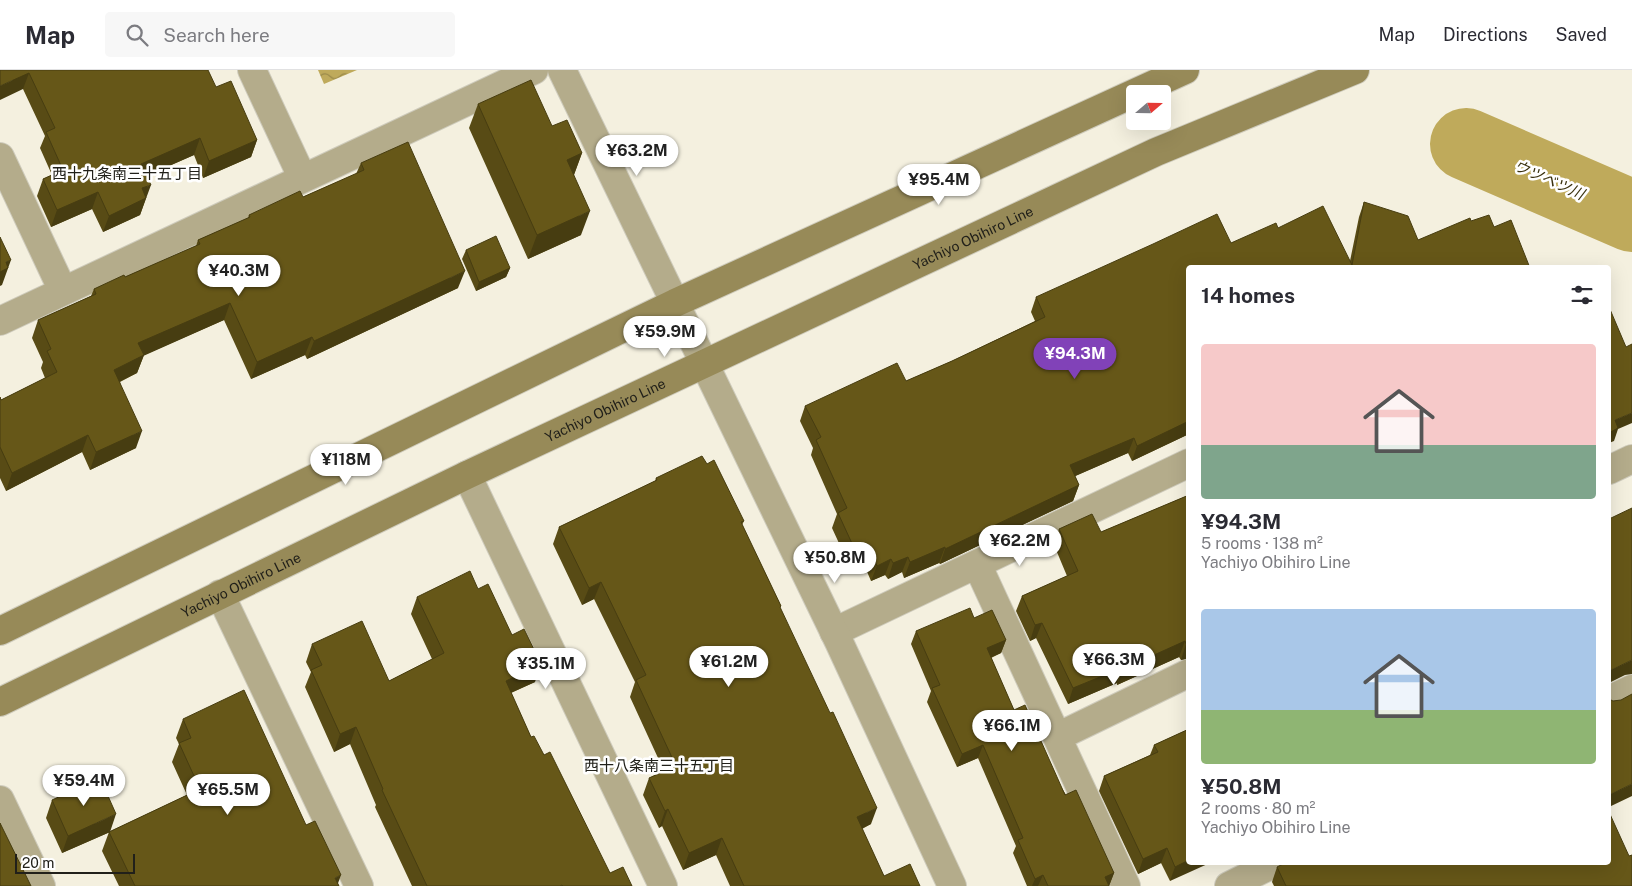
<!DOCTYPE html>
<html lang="en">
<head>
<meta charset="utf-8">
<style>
	body { margin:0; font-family:"Public Sans","Noto Sans JP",sans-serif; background:#f7f7f7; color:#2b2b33; height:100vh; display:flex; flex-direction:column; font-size:19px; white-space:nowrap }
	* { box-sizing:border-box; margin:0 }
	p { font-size:16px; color:#7c7c81 }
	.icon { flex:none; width:28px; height:28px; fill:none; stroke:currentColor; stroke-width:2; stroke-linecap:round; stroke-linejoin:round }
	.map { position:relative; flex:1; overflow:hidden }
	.details { position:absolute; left:1186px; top:195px; width:425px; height:600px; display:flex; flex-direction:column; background:#fff; border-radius:5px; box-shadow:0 5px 20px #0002 }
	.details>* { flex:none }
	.needle { width:32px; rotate:70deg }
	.fabs { position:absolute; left:1126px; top:15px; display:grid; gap:10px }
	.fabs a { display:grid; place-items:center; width:45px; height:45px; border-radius:5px; background:#fff; box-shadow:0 5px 20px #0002; font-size:25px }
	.scale { position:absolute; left:15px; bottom:12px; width:120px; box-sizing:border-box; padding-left:5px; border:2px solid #21201a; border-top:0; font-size:14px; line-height:18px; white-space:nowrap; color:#21201a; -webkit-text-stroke:4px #fff; paint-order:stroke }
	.price { position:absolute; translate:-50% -42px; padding:0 11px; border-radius:18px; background:#fff; color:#222; font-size:16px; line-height:32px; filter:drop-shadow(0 1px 2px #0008) }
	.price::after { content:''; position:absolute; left:50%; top:30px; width:15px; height:11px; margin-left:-8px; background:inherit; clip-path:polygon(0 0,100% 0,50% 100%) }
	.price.current { background:#8142b8; color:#fff }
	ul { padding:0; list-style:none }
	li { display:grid; align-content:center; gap:10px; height:265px; padding:0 15px }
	li span { display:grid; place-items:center; height:155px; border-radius:5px; color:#555 }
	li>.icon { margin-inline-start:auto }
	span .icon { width:90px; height:90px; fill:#fffc; stroke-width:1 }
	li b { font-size:21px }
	h2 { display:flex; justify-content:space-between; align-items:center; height:60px; padding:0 15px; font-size:21px }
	header { display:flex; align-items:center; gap:30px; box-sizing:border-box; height:70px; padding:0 25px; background:#fff; border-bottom:1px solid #e1e1e2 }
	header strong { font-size:24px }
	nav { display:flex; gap:28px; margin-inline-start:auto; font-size:18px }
	.search { width:350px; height:45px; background:#f7f7f7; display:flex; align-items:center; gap:12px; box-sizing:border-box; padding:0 18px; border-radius:5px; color:#7c7c81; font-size:19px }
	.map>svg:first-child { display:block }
</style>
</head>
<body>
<header>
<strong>Map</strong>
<div class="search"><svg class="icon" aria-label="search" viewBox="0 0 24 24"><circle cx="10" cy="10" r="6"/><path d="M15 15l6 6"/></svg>Search here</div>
<nav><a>Map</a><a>Directions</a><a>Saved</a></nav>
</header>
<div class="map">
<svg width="1632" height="816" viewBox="0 0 1632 816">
	<defs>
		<pattern id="water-waves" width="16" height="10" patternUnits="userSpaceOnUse" patternTransform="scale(1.25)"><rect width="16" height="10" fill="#bfaa5b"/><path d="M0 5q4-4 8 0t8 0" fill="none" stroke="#9b8a4a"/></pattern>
	</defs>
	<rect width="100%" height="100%" fill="#f4f0df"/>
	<path fill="url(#water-waves)" d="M318 0H357L324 14Z"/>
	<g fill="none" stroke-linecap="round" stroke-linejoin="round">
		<path stroke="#bfaa5b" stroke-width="72" d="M1466 74 1632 146"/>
		<g stroke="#cecbbc" stroke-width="30">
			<path id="minor" d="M252 0 302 107
				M562 0 675 233
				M0 87 63 221
				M0 251 534 0
				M1609 400 1632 389
				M467 405 663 816
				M977 494 1126 816
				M220 524 359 816
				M834 562 1189 393
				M1609 630 1632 619
				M1057 667 1189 603
				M0 730 41 816
				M1229 816 1277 792"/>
		</g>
		<g stroke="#cecbbc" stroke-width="30">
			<path id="tertiary" d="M675 233 839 572 952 816"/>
		</g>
		<g stroke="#cecbbc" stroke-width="30">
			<g id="secondary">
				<path d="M0 561 675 233 1185 0"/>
				<path id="s1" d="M0 632 467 405 1156 82 1355 0"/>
			</g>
		</g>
		<use href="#minor" stroke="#b4ac8b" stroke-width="28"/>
		<use href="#tertiary" stroke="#b4ac8b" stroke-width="28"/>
		<use href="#secondary" stroke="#978a58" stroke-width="28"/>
	</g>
	<path fill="#584b15" d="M0 0 216 17 257 70 251 87 203 108 194 85 146 106V128L140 145 103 162 92 139 51 157 37 126 43 109 52 105 40 78 45 66 23 19Z
		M478 34 552 56 582 83 574 105 581 165 528 189 469 58Z
		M361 93 458 218 307 289 305 285 251 309 224 250 144 285 137 303 120 312 136 378 90 400 82 382 6 421 0 408V327L1 330 45 308 41 298 43 292 32 268 38 250 91 226 94 219 125 207 196 176 198 170 248 148 249 145 303 127 356 104Z
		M1364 132 1418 170 1471 151 1494 157 1530 198H1189V364L1132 391 1128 383 1075 406 1079 415 1073 431 940 494 939 493 904 508 902 502 888 509 885 505 871 511 862 490 849 495 832 458 837 444 811 385 813 378 800 351 805 336 906 311 952 291 1035 251 1031 242 1036 227 1231 173 1278 158 1350 191 1359 147Z
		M466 180 510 198 506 207 476 221 462 189Z
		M707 394 744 451 742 455 781 536 780 538 871 754 862 759 884 806 920 816H730L716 785 683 800 662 756 659 758 643 725 649 708 664 701 630 627 635 612 594 529 582 535 553 474 559 457 655 411 656 408Z
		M1189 425V588L1181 590 1179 587 1117 615V613L1068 634 1036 568 1030 571 1016 541 1022 526 1067 506 1054 475 1059 459 1101 462Z
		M478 519 512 565 535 612 511 623 531 667 544 685 610 803 632 816H412L375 737 376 735 350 674 334 682 305 617 311 602 306 592 312 574 389 611 432 589 411 544 417 527Z
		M974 548 1006 570 1001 583 991 588 1014 640 1114 803 1109 816H1027L1013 783 1016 776 978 688 957 697 927 632 931 621 911 574 916 561Z
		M183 649 306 755 339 816H119L102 781 109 762 187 725 172 692 179 674 176 668Z
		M1189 659V792L1170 811 1161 793 1138 804 1099 721 1104 706 1150 685 1154 675Z
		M52 730 110 762 62 783 46 748Z
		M1277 797 1632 816H1274L1272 812Z"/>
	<path fill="#473d11" d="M29 3 23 19 0 30V16Z
		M200 68 194 85 135 111 141 94Z
		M257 70 251 87 203 108 209 91Z
		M582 83 573 107 567 90Z
		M151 115 140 145 103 162 109 146 142 118Z
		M98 122 92 139 51 157 57 140Z
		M590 141 581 165 528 189 537 165Z
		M11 190 2 215 0 216V202L6 192Z
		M510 198 506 207 476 221 479 212Z
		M465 201 458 218 307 289 314 271Z
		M230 233 224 250 132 291 138 273Z
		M312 267 305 285 251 309 257 292Z
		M144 285 137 303 108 317 114 300Z
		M1632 343V353L1618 359 1614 371 1609 373V363L1615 350Z
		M1189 351V364L1132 391 1137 376Z
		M142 361 136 378 90 400 96 382Z
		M88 365 82 382 6 421 12 403Z
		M1134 368 1128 383 1064 411 1070 395Z
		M1079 415 1073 431 940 494 945 479Z
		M868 474 862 490 849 495 855 480Z
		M945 477 939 493 904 508 910 492Z
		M908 487 902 502 888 509 893 493Z
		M891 489 885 505 871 511 877 496Z
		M601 512 594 529 582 535 589 518Z
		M1042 553 1036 568 1030 571 1035 555Z
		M1006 570 1001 583 982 591 987 578Z
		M1185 571 1179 587 1117 615 1123 599Z
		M1186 574H1189V588L1181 590Z
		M1632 590V604L1625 605 1609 613V601Z
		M541 594 535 612 499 628 506 611Z
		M1122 598 1117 613 1068 634 1073 618Z
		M356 657 350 674 334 682 340 664Z
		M983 675 978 688 957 697 962 684Z
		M1632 714V726L1609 737V725Z
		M877 738 871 754 850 764 857 747Z
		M668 739 662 756 659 758 665 741Z
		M116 744 110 762 62 783 68 766Z
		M722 768 716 785 683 800 689 783Z
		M1167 778 1161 793 1138 804 1143 789Z
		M1189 790V792H1212L1170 811 1175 797Z
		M1114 803 1109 816 1105 807Z
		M341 805 337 816 335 808Z
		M1043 805 1038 816H1032L1035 809Z"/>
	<path fill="#665718" stroke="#473d11" d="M0 0H208L216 17 231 11 257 70 209 91 200 68 141 94 151 115 142 118 146 128 109 146 98 122 57 140 43 109 63 100 46 62 55 58 29 3 0 16Z
		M531 10 552 56 567 50 582 83 567 90 590 141 537 165 478 34Z
		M408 72 465 201 314 271 312 267 257 292 230 233 138 273 144 285 114 300 142 361 96 382 88 365 12 403 0 377V327L1 330 57 302 47 281 51 279 38 250 96 224 94 219 124 205 125 207 200 174 198 170 250 147 249 145 300 121 303 127 364 100 361 93Z
		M1364 132 1408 146 1418 170 1470 148 1471 151 1489 145 1494 157 1511 150 1530 198H1189V351L1137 376 1134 368 1070 395 1079 415 945 479V477L910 492 908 487 893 493 891 489 877 496 868 474 855 480 838 443 847 438 816 370 821 367 805 336 897 293 906 311 952 291 1045 247 1036 227 1153 174 1217 144 1231 173 1276 153 1278 158 1323 136 1352 195Z
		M496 166 510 198 479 212 466 180Z
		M0 167 11 190 6 192 8 198 0 202Z
		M1609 237 1626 277 1632 274V343L1615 350 1618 358 1609 363Z
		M702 386 707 394 714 390 744 451 741 452 781 536 780 537 830 643 833 642 877 738 857 747 884 806 910 794 920 816H744L722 768 689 783 668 739 665 741 649 708 676 696 636 610 646 605 601 512 589 518 559 457 657 410 656 408Z
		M1189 425V574H1186L1185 571 1123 599 1122 598 1073 618 1042 553 1035 555 1022 526 1078 501 1059 459 1092 444 1101 462Z
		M1632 438V590L1609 601V449Z
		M470 501 478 519 488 514 512 565 524 559 541 594 506 611 531 667 534 666 544 685 550 682 610 803 623 797 632 816H563L562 815 560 816H427L382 720 383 719 356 657 340 664 311 600 322 595 312 574 362 551 389 611 444 583 417 527Z
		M970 538 974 548 992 540 1006 570 987 578 1014 640 1025 635 1065 725 1076 720 1114 803 1105 807 1109 816H1048L1043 805 1035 809 1018 770 1023 768 983 675 962 684 932 618 940 615 916 561Z
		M244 620 306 755 315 751 341 805 335 808 339 816H135L109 762 200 719 179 673 191 668 183 649Z
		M1632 624V714L1609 725V629L1613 631 1621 630Z
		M1189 659V790L1175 797 1167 778 1143 789 1104 706 1158 682 1154 675Z
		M100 708 116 744 68 766 52 730Z
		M1609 742 1629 786 1632 785V816H1286L1277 797 1287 792H1609Z
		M0 753 31 816H0Z"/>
	<g text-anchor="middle" stroke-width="5" stroke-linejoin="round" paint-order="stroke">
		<g font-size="14" fill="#21201a" stroke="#fff">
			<text dy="5" stroke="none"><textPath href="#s1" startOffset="1078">Yachiyo Obihiro Line</textPath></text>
			<text dy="5" stroke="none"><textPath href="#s1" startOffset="672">Yachiyo Obihiro Line</textPath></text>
			<text dy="5" stroke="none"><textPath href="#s1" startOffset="268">Yachiyo Obihiro Line</textPath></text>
		</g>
		<g font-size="15" fill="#21201a" stroke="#fff">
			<text x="127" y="109">西十九条南三十五丁目</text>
			<text x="659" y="701">西十八条南三十五丁目</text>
		</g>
		<g font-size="15" font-style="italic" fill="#3b320f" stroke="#fff">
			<text transform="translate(1549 110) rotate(24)" y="5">ウツベツ川</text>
		</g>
	</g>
</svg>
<div class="fabs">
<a><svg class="needle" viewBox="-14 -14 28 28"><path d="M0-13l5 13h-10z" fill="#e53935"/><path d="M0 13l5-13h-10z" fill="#7c7c81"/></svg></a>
</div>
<div class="scale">20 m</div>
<b class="price" style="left:637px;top:107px">¥63.2M</b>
<b class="price" style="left:939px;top:136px">¥95.4M</b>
<b class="price" style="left:239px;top:227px">¥40.3M</b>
<b class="price" style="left:665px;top:288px">¥59.9M</b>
<b class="price current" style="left:1075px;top:310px">¥94.3M</b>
<b class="price" style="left:346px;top:416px">¥118M</b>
<b class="price" style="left:1020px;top:497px">¥62.2M</b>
<b class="price" style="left:835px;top:514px">¥50.8M</b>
<b class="price" style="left:1114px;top:616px">¥66.3M</b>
<b class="price" style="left:729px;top:618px">¥61.2M</b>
<b class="price" style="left:546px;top:620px">¥35.1M</b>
<b class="price" style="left:1012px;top:682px">¥66.1M</b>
<b class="price" style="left:84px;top:737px">¥59.4M</b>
<b class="price" style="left:228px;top:746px">¥65.5M</b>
<section class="details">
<h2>14 homes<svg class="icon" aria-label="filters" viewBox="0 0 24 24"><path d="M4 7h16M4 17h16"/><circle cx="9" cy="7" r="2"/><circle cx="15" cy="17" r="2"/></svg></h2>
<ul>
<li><span style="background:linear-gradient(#f6c9c9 65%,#7fa58c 0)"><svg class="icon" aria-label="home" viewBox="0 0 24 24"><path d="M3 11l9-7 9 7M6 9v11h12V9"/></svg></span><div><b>¥94.3M</b><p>5 rooms · 138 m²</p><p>Yachiyo Obihiro Line</p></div></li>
<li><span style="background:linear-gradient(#a9c7e8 65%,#8fb573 0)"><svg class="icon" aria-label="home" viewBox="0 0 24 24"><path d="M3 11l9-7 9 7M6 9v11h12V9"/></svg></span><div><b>¥50.8M</b><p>2 rooms · 80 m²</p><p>Yachiyo Obihiro Line</p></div></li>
</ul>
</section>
</div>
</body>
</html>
